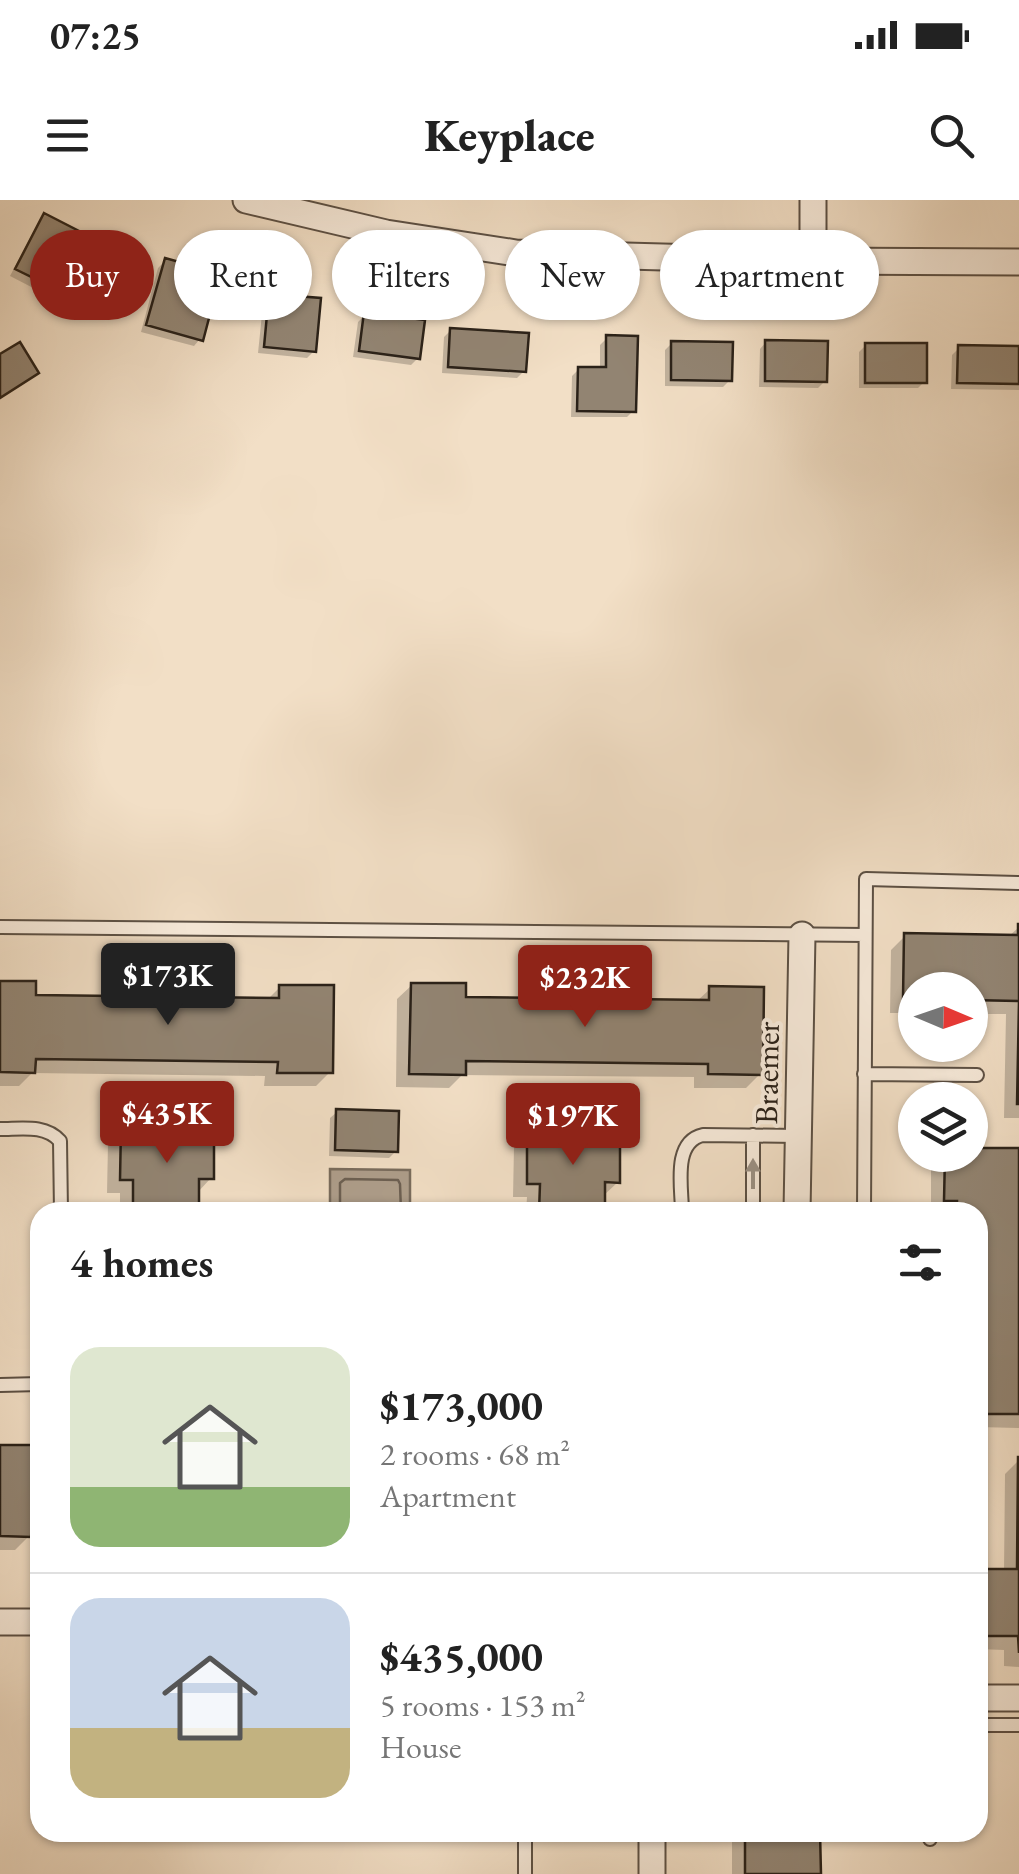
<!DOCTYPE html>
<html lang="en">
<head>
<meta charset="utf-8">
<style>
	body { margin:0; font-family:"EB Garamond",serif; background:#f6f6f6; color:#222; height:100vh; display:flex; flex-direction:column; font-size:38px; white-space:nowrap }
	* { box-sizing:border-box; margin:0 }
	p { font-size:32px; color:#767676 }
	.icon { flex:none; width:55px; height:55px; fill:none; stroke:currentColor; stroke-width:2; stroke-linecap:round; stroke-linejoin:round }
	.map { position:relative; flex:1; overflow:hidden }
	.side { position:absolute; left:30px; top:1002px; width:958px; height:640px; display:flex; flex-direction:column; background:#fff; border-radius:30px; box-shadow:0 2px 8px #0004 }
	.side>* { flex:none }
	.top-card { position:absolute; left:30px; top:30px; width:960px; height:90px; display:flex; gap:20px }
	.needle { width:65px; rotate:92deg }
	.fabs { position:absolute; left:898px; top:772px; display:grid; gap:20px }
	.fabs a { display:grid; place-items:center; width:90px; height:90px; border-radius:50%; background:#fff; box-shadow:0 2px 8px #0004; font-size:50px }
	.price { position:absolute; translate:-50% -85px; padding:0 22px; border-radius:10px; background:#8f2418; color:#fff; font-size:32px; line-height:65px; filter:drop-shadow(0 2px 5px #0008) }
	.price::after { content:''; position:absolute; left:50%; top:60px; width:30px; height:22px; margin-left:-15px; background:inherit; clip-path:polygon(0 0,100% 0,50% 100%) }
	.price.selected { background:#222; color:#fff }
	ul { padding:0; list-style:none }
	li { display:flex; align-items:center; gap:30px; height:250px; padding:0 40px }
	li+li { border-top:2px solid #e0e0e0 }
	li span { display:grid; place-items:center; flex:none; width:280px; height:200px; border-radius:30px; color:#555 }
	li>.icon { margin-inline-start:auto }
	span .icon { width:120px; height:120px; fill:#fffc; stroke-width:1 }
	li b { font-size:42px }
	h2 { display:flex; justify-content:space-between; align-items:center; height:120px; padding:0 40px; font-size:42px }
	.tag { padding:0 35px; border-radius:45px; background:#fff; box-shadow:0 2px 8px #0004; font-size:35px; line-height:90px }
	.tag.selected { background:#8f2418; color:#fff }
	.status { display:flex; justify-content:space-between; align-items:center; height:70px; padding:0 50px; background:#fff; direction:ltr }
	.status svg { height:28px; fill:currentColor }
	header { display:flex; justify-content:space-between; align-items:center; height:130px; padding:0 40px; background:#fff; font-size:45px; font-weight:800 }
	.map>svg:first-child { display:block }
</style>
</head>
<body>
<div class="status"><b>07:25</b><svg viewBox="0 0 49 12"><path d="M0 12V9h3v3zM5 12V6h3v6zM10 12V3h3v9zM15 12V0h3v12zM26 1h20v11H26zM47 4h2v5h-2z"/></svg></div>
<header><svg class="icon" aria-label="menu" viewBox="0 0 24 24"><path d="M4 6h16M4 12h16M4 18h16"/></svg>Keyplace<svg class="icon" aria-label="search" viewBox="0 0 24 24"><circle cx="10" cy="10" r="6"/><path d="M15 15l6 6"/></svg></header>
<div class="map">
<svg width="1019" height="1674" viewBox="0 0 1019 1674">
	<rect width="100%" height="100%" fill="#f2dfc6"/>
	<filter id="stains"><feTurbulence type="fractalNoise" baseFrequency=".002" numOctaves="4"/><feColorMatrix values="0 0 0 0 .2 0 0 0 0 .09 0 0 0 0 .02 0 0 0 .5 -.17"/></filter>
	<radialGradient id="worn" r=".72"><stop offset=".6" stop-color="#630" stop-opacity="0"/><stop offset="1" stop-color="#630" stop-opacity=".3"/></radialGradient>
	<path fill="#ae9e8b" stroke="#796c5d" stroke-width="2.5" d="M330 969 410 970V1010L330 1009Z"/>
	<path fill="#0003" d="M45 16 48 85 41 92 10 76 38 23Z
		M165 61 184 93 200 139 194 146 141 132 158 68Z
		M284 98 314 151 307 158 258 153 262 114 269 107 277 108Z
		M365 115 418 158 411 165 353 157 358 122Z
		M451 130 524 171 517 178 442 173 444 137Z
		M607 138 634 210 627 217H571L572 176 579 169 600 170V145Z
		M766 142 825 181 818 188 759 187 760 149Z
		M672 143 730 180 723 187 665 186V150Z
		M866 145 924 182 918 188H859V152Z
		M959 148H1019V190L951 189 952 155Z
		M1019 727V918H1004L1006 814H970V790H915V813H890L891 750 905 736 1008 737Z
		M0 783 33 798 267 800 280 787 330 872 316 886H264L265 876 32 873 19 886H0Z
		M412 785 463 800 696 802 710 789 760 874 746 888H694V877L462 875 449 888 396 887 397 799Z
		M337 912 396 951 389 958 329 956 330 918Z
		M122 929 211 978 197 993 196 1012H120V993H107L108 943Z
		M528 932 618 982 602 997V1012H526L527 997H513L514 946Z
		M970 950 1019 951V1228L978 1227V1012H931V964L941 955H970Z
		M0 1247 29 1262H40V1337H28L15 1350H0Z
		M1019 1260V1467L1004 1466V1450L978 1449V1372H1004L1005 1274Z
		M732 1632H818V1674H732Z"/>
	<g fill="none" stroke-linecap="round" stroke-linejoin="round">
		<path stroke="#6c6052" stroke-width="2.5" d="M340 1012V983L345 979 398 980 400 984 401 1012"/>
	</g>
	<path fill="#928472" stroke="#2a2118" stroke-width="2.5" d="M44 13 79 31 50 86 15 69Z
		M165 58 194 66 187 92 214 99 203 141 146 125Z
		M283 95 321 98 316 152 264 147 268 104 282 106Z
		M364 112 425 120 420 159 359 151Z
		M450 128 529 133 526 172 448 167Z
		M606 135 638 136 636 212 577 211 578 167H606Z
		M765 140 828 141 827 182 765 181Z
		M671 141 733 142 732 181 671 180Z
		M20 142 39 173 0 198V154Z
		M865 143H927V183H865Z
		M958 145 1019 146V184L957 183Z
		M1018 724H1019V904H1017L1019 801 970 800V790H915V800L903 799 904 733 1018 735Z
		M0 781H36V795L279 798V785H334L333 873H277L278 862 36 859 35 873 0 872Z
		M411 783H466V797L709 800V786L764 787 763 875 708 874V864L466 861V875L409 874Z
		M336 909 399 911 398 952 335 950Z
		M121 926 214 927V979H199V1012H133V980H120Z
		M527 930 620 931V983L605 982V1012H539L540 984H527Z
		M970 948H1019V1214H978V1012H957V1001H944L945 955H970Z
		M0 1245H32V1259H40V1323H32L31 1337 0 1336Z
		M1018 1257H1019V1453L1018 1436H978V1369H1017Z
		M745 1632H820L821 1674H745Z"/>
	<g fill="none" stroke-linecap="round" stroke-linejoin="round">
		<g stroke="#5c5044" stroke-width="16">
			<path id="lane" d="M0 727 865 735
				M864 874 977 875
				M0 929C21 929 45 924 60 941L61 1012
				M682 1012C682 988 672 942 703 935L798 936
				M753 1012V935
				M864 1012 866 679 1019 683
				M0 1185 40 1184
				M978 1525H1019
				M525 1632V1674
				M930 1639V1632"/>
		</g>
		<g stroke="#5c5044" stroke-width="29">
			<path id="street" d="M246 0 386 33 516 53 813 61 1019 62
				M813 0V61
				M797 1012 802 735
				M0 1422H40
				M978 1498H1019
				M652 1674V1632"/>
		</g>
		<use href="#lane" stroke="#f7eada" stroke-width="12"/>
		<use href="#street" stroke="#f7eada" stroke-width="25"/>
	</g>
	<defs><path id="oneway-solid" d="M-6-.8H1V-3.2L6.5 0L1 3.2V.8H-6Z" transform="scale(2.5)"/></defs>
	<use fill="#9b9083" href="#oneway-solid" transform="translate(753 974) rotate(-90)"/>
	<g text-anchor="middle" stroke-width="8" stroke-linejoin="round" paint-order="stroke">
		<g font-size="32" fill="#2a2118" stroke="#f7eada">
			<text transform="translate(767 873) rotate(-89)" y="11">Braemer</text>
		</g>
	</g>
	<rect width="100%" height="100%" filter="url(#stains)"/>
	<rect width="100%" height="100%" fill="url(#worn)"/>
</svg>
<div class="fabs">
<a><svg class="needle" viewBox="-14 -14 28 28"><path d="M0-13l5 13h-10z" fill="#e53935"/><path d="M0 13l5-13h-10z" fill="#767676"/></svg></a>
<a><svg class="icon" aria-label="layers" viewBox="0 0 24 24"><path d="M12 4l9 5-9 5-9-5zM3 14l9 5 9-5"/></svg></a>
</div>
<b class="price selected" style="left:168px;top:828px">$173K</b>
<b class="price" style="left:585px;top:830px">$232K</b>
<b class="price" style="left:167px;top:966px">$435K</b>
<b class="price" style="left:573px;top:968px">$197K</b>
<div class="top-card">
<a class="tag selected">Buy</a>
<a class="tag">Rent</a>
<a class="tag">Filters</a>
<a class="tag">New</a>
<a class="tag">Apartment</a>
</div>
<section class="side">
<h2>4 homes<svg class="icon" aria-label="filters" viewBox="0 0 24 24"><path d="M4 7h16M4 17h16"/><circle cx="9" cy="7" r="2"/><circle cx="15" cy="17" r="2"/></svg></h2>
<ul>
<li><span style="background:linear-gradient(#dfe7d0 70%,#8fb573 0)"><svg class="icon" aria-label="home" viewBox="0 0 24 24"><path d="M3 11l9-7 9 7M6 9v11h12V9"/></svg></span><div><b>$173,000</b><p>2 rooms · 68 m²</p><p>Apartment</p></div></li>
<li><span style="background:linear-gradient(#c9d6e8 65%,#c2b280 0)"><svg class="icon" aria-label="home" viewBox="0 0 24 24"><path d="M3 11l9-7 9 7M6 9v11h12V9"/></svg></span><div><b>$435,000</b><p>5 rooms · 153 m²</p><p>House</p></div></li>
</ul>
</section>
</div>
</body>
</html>
